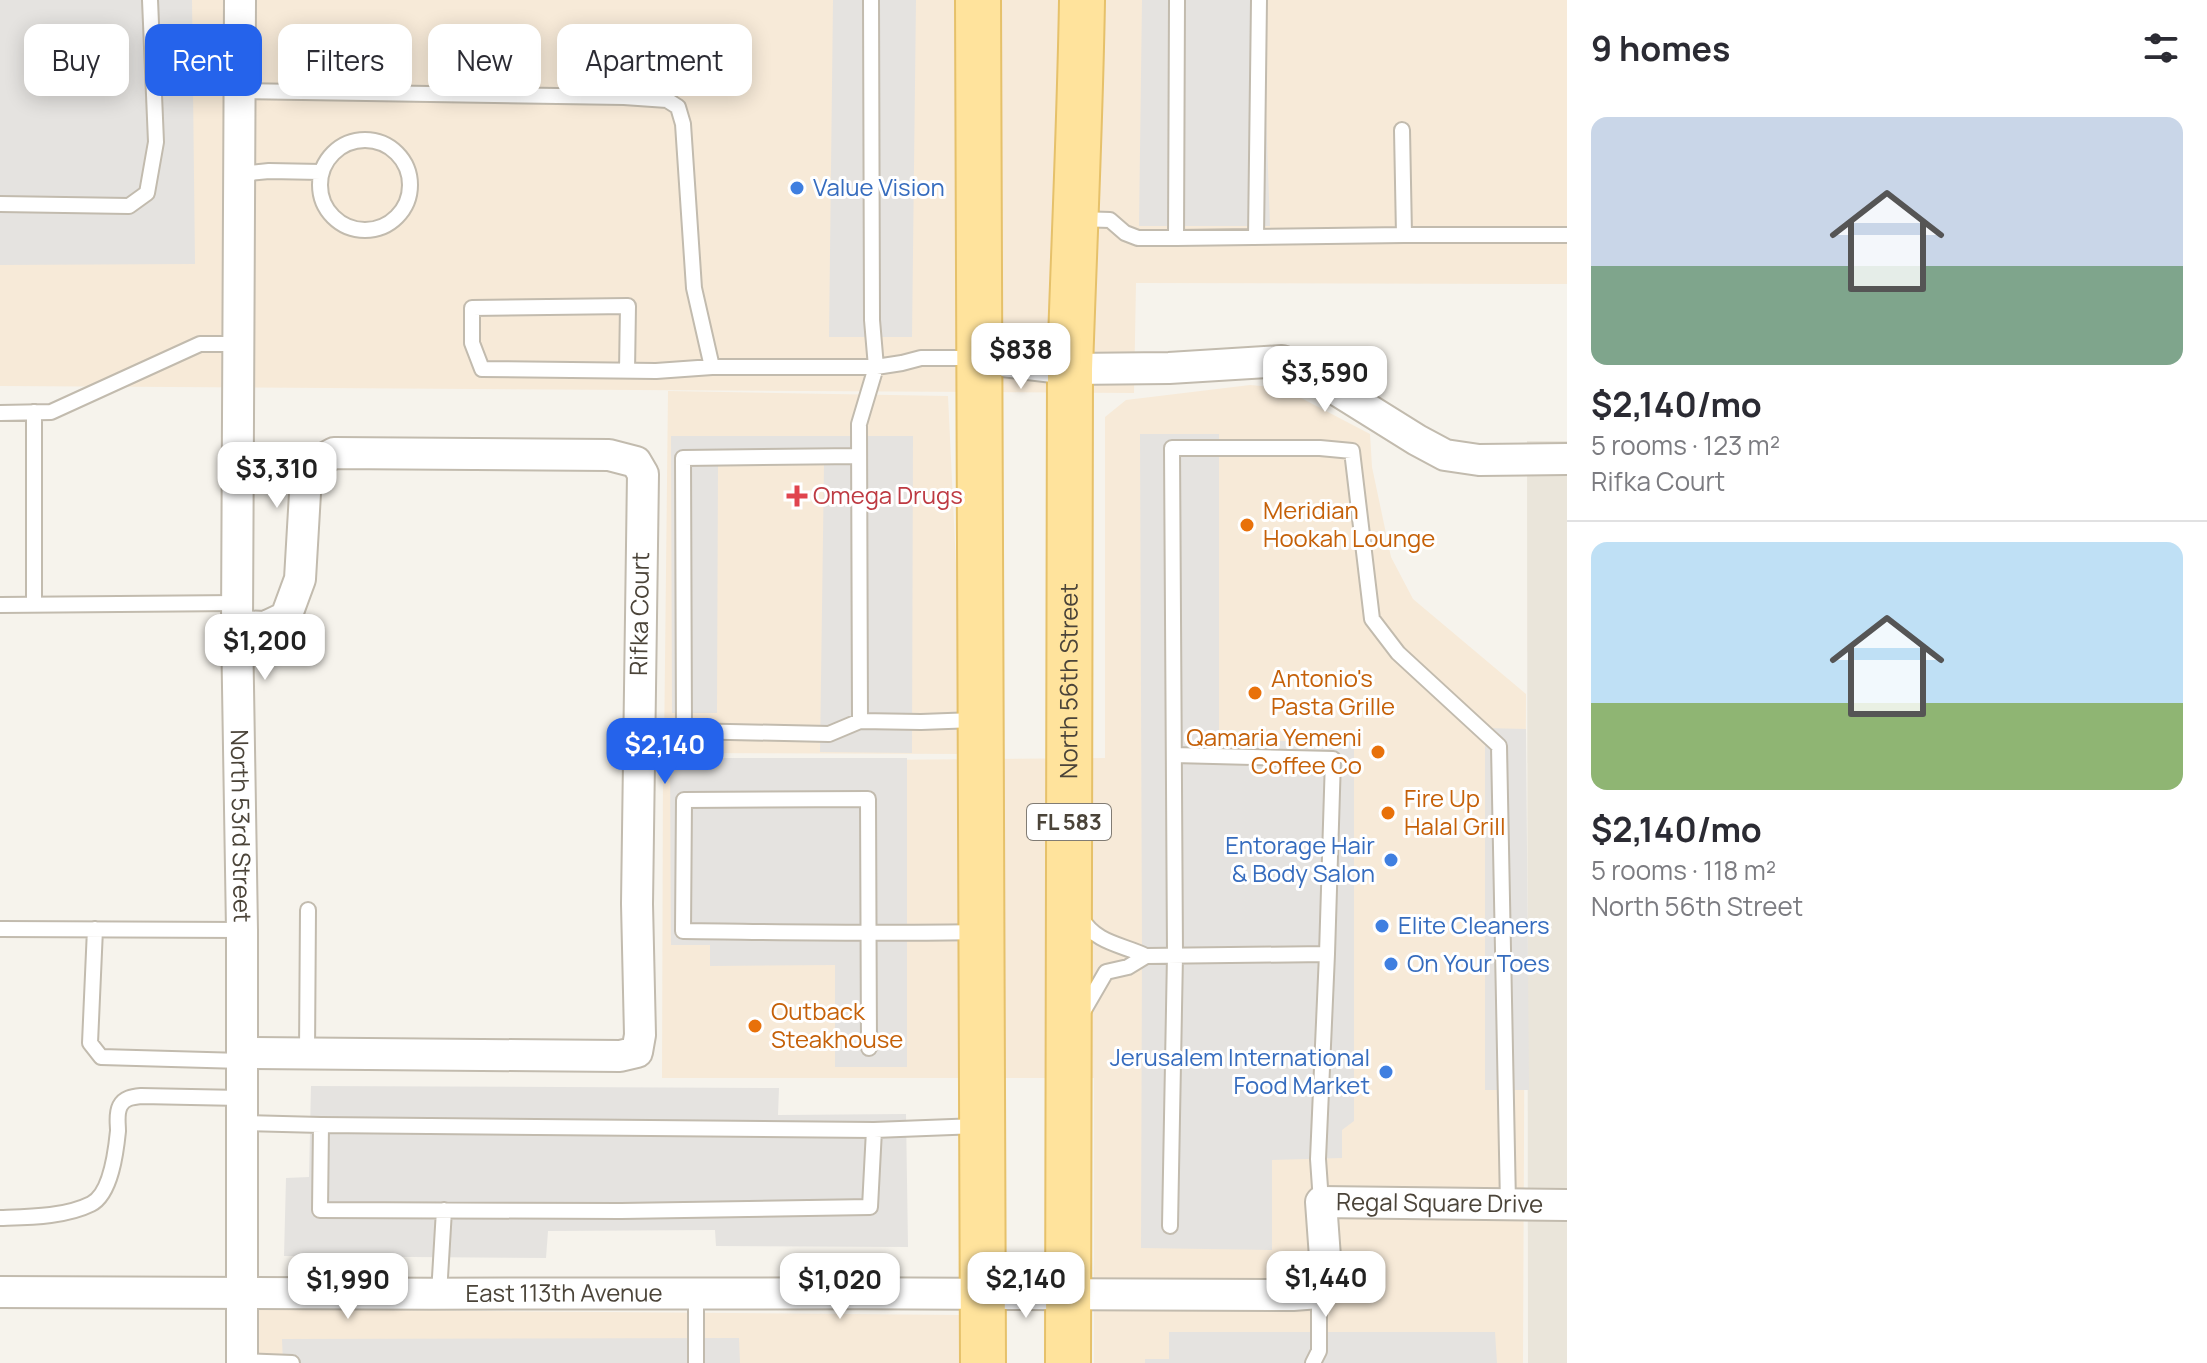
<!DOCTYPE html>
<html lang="en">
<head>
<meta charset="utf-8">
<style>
	body { margin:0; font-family:Manrope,sans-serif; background:#f2f2f3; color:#2b2b33; height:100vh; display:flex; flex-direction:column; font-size:30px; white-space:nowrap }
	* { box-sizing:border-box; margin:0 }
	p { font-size:26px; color:#7c7c81 }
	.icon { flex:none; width:44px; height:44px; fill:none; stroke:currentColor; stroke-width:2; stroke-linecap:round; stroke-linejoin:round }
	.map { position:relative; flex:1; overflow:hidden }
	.side { display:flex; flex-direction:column; background:#fff; width:640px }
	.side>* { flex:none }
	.banner { position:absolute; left:24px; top:24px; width:760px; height:72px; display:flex; gap:16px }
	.price { position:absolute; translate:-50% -68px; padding:0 18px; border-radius:16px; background:#fff; color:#222; font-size:26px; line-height:52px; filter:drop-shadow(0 2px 4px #0008) }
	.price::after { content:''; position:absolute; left:50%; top:48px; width:24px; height:18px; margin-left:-12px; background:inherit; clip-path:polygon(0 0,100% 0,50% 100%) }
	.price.active { background:#2563eb; color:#fff }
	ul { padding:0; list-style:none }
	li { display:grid; align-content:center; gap:16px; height:424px; padding:0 24px }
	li+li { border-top:2px solid #e1e1e2 }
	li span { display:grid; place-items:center; height:248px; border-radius:16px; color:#555 }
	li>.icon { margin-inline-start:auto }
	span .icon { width:144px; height:144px; fill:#fffc; stroke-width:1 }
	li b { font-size:34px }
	h2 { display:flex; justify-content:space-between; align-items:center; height:96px; padding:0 24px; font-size:34px }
	.chip { padding:0 28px; border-radius:16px; background:#fff; box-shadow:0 4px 20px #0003; font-size:28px; line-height:72px }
	.chip.active { background:#2563eb; color:#fff }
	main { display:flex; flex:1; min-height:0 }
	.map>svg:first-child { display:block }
</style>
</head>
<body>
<main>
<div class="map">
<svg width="1567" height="1363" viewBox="0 0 1567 1363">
	<rect width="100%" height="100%" fill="#f6f3ec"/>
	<path fill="#eae5da" d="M1527 441H1567V1363H1528Z"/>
	<path fill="#f7ead8" d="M0 0H1567V284L1136 283 1134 393 0 386Z
		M1250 385 1282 388 1370 434 1372 467 1391 557 1413 599 1526 694 1523 1363H1094V1078H662L663 762 1105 758V417L1126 400Z
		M668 391 948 396 965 754 664 753Z
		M253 1309 959 1315V1363H255Z"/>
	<path fill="#e5e3e0" d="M0 0H192L195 264 0 265Z
		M833 0H916L912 337H829Z
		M1142 0H1262L1270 226H1139Z
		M1140 434H1219V740L1354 742V1121L1342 1130V1158L1272 1160V1250L1141 1248 1142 950Z
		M671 436H913L912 753 820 752 824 464H718L717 713H672Z
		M1485 728 1526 729 1529 1090H1485Z
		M670 758H907V1067H835V965L710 966V945H671Z
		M311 1086 779 1088 778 1115 906 1114 908 1247 716 1246 715 1230 548 1231 546 1258 284 1256 286 1178 309 1177Z
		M1169 1332H1495L1497 1363H1145V1359H1169Z
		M739 1338 740 1363H283L282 1339Z"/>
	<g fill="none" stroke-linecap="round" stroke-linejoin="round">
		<g stroke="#c2bbae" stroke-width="18">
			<path id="service" d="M871 0 872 320 876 367 859 424 860 721 921 722 975 720
				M1177 0 1176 238 1404 235
				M240 91 624 97 667 100 678 107 683 124 694 288 712 367
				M1402 130 1404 235H1567
				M320 185a45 45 0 1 1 90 0a45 45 0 1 1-90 0Z
				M240 174 269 171 321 172
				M0 204 129 206 147 193 156 142 150 0
				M1078 219 1110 220 1125 233 1138 238H1176
				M1256 237 1259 0
				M627 371 628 306 472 308V343L482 369 656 371 712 367H876L902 363 921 358H973
				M34 412V604
				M0 413 51 412 200 344H240
				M859 456 683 458 684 731 829 734 860 721
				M0 605 238 603
				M1174 755 1333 759 1327 954
				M1081 918C1097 944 1121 944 1146 956L1327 954 1318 1159 1321 1202
				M0 929 242 930
				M95 929 90 1043 101 1057 242 1061
				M1084 1010 1106 972 1128 967 1146 956
				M869 1048 868 799 684 800 683 931C781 932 879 934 977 932
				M307 1053 308 910
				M241 1123 321 1125 874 1130 870 1207 621 1211 320 1210 321 1125
				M874 1130 978 1126
				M0 1218C29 1217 65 1217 91 1204 111 1194 116 1151 118 1131 118 1123 116 1114 120 1106 124 1098 132 1097 141 1096L241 1098
				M1170 1226 1175 955 1172 448H1320L1352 451 1372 619 1398 653 1499 746 1508 1204
				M439 1294 444 1210
				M696 1294V1363
				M243 1361 292 1363
				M1313 1363 1319 1351V1293"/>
		</g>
		<g stroke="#c2bbae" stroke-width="34">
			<g id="minor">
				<path id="s1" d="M240 0 237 626 242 930V1363"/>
				<path d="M978 358 1070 369 1169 368 1282 361 1316 377 1417 440 1445 455 1479 460 1567 459"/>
				<path d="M237 626 265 627 286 617 300 579 306 476 316 463 334 453 609 455 636 462 643 474 637 904 640 1035 637 1052 620 1056 242 1053"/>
				<path id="s2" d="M0 1292C431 1296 862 1291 1293 1295L1319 1293 1326 1271 1321 1202 1567 1205"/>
			</g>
		</g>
		<g stroke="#e6c16a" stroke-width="48">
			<g id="primary">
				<path d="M978 0 983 1363"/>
				<path id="s3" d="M1068 1363 1070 369C1074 246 1080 123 1082 0"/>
			</g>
		</g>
		<use href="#service" stroke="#fff" stroke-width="14"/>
		<use href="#minor" stroke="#fff" stroke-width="30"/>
		<use href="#primary" stroke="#ffe39c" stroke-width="44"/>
	</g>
	<g fill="#3f7fe0" stroke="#fff" stroke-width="3">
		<circle cx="797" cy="188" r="8"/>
		<circle cx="1391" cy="860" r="8"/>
		<circle cx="1382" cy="926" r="8"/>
		<circle cx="1391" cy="964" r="8"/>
		<circle cx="1386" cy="1072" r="8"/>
	</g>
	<path fill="#e0444e" stroke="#fff" stroke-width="3" d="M793 484h8v8h8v8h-8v8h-8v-8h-8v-8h8z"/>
	<g fill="#e8710a" stroke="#fff" stroke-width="3">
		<circle cx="1247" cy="525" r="8"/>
		<circle cx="1255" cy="693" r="8"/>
		<circle cx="1378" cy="752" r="8"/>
		<circle cx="1388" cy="813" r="8"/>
		<circle cx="755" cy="1026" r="8"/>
	</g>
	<g text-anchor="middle" stroke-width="6" stroke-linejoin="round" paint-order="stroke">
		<rect fill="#fff" stroke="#817c74" stroke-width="2" x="1027" y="804" width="84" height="36" rx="6"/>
		<g font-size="22" font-weight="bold" fill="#4b4439">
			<text x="1069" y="830">FL 583</text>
		</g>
		<g font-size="24" fill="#366cbe" stroke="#fff" text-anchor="start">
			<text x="813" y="196">Value Vision</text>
			<text x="1375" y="854" text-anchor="end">Entorage Hair<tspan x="1375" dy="28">&amp; Body Salon</tspan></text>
			<text x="1398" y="934">Elite Cleaners</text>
			<text x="1407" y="972">On Your Toes</text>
			<text x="1370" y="1066" text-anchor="end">Jerusalem International<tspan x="1370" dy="28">Food Market</tspan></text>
		</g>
		<g font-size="24" fill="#be3a42" stroke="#fff" text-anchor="start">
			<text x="813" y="504">Omega Drugs</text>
		</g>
		<g font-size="24" fill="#c56008" stroke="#fff" text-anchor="start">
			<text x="1263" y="519">Meridian<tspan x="1263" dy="28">Hookah Lounge</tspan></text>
			<text x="1271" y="687">Antonio's<tspan x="1271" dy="28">Pasta Grille</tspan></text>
			<text x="1362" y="746" text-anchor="end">Qamaria Yemeni<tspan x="1362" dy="28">Coffee Co</tspan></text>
			<text x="1404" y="807">Fire Up<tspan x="1404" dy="28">Halal Grill</tspan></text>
			<text x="771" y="1020">Outback<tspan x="771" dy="28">Steakhouse</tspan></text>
		</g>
		<g font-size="24" fill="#4b4439" stroke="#fff">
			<text transform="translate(640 614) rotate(-89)" y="8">Rifka Court</text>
			<text dy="8" stroke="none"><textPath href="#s3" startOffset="682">North 56th Street</textPath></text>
			<text dy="8" stroke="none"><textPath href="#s1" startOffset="826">North 53rd Street</textPath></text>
			<text dy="8" stroke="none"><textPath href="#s2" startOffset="1530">Regal Square Drive</textPath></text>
			<text dy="8" stroke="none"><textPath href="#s2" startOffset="564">East 113th Avenue</textPath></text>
		</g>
	</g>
</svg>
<b class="price" style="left:1021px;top:391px">$838</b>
<b class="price" style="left:1325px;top:414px">$3,590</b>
<b class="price" style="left:277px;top:510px">$3,310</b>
<b class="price" style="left:265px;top:682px">$1,200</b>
<b class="price active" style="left:665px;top:786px">$2,140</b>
<b class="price" style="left:1326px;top:1319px">$1,440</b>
<b class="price" style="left:1026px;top:1320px">$2,140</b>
<b class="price" style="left:348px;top:1321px">$1,990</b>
<b class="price" style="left:840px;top:1321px">$1,020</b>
<div class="banner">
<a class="chip">Buy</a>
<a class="chip active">Rent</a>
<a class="chip">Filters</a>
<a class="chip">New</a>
<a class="chip">Apartment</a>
</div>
</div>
<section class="side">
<h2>9 homes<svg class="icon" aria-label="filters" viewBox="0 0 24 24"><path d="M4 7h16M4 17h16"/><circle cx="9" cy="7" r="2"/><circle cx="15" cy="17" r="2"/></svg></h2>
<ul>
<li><span style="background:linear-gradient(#c9d6e8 60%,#7fa58c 0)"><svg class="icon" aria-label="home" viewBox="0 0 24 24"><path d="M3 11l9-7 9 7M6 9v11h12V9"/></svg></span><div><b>$2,140/mo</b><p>5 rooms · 123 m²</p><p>Rifka Court</p></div></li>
<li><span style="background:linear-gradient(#bfe0f5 65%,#8fb573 0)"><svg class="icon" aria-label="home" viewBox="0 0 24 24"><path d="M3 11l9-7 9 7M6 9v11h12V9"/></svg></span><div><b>$2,140/mo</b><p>5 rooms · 118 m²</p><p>North 56th Street</p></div></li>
</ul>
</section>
</main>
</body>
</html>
